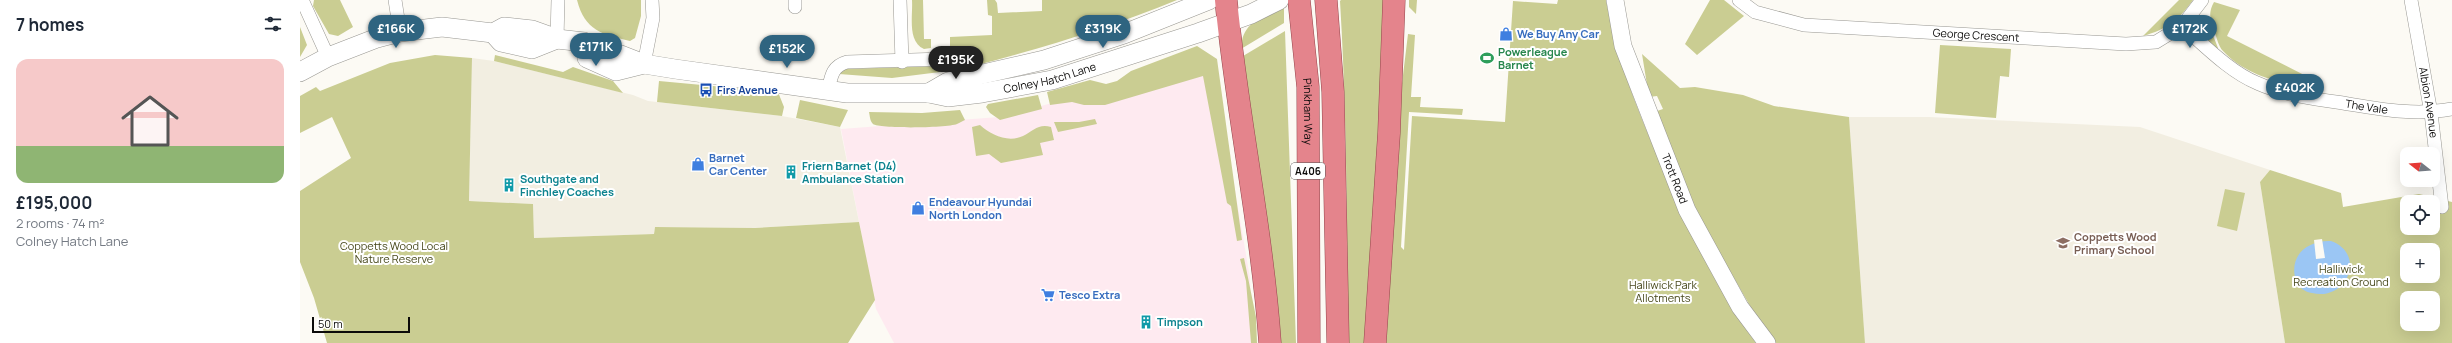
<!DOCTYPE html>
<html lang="en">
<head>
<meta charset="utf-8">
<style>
	body { margin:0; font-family:Manrope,sans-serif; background:#f6f6f7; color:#1f2937; height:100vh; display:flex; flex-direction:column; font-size:15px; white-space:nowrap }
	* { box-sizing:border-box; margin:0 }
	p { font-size:13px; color:#747a83 }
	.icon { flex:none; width:22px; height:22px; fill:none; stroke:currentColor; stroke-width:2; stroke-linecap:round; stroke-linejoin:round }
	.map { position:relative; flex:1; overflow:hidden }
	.drawer { display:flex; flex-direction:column; background:#fff; width:300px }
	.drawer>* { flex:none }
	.needle { width:26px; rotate:287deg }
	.tools { position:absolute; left:2100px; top:147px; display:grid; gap:8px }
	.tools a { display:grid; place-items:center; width:40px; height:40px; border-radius:8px; background:#fff; box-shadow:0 4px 16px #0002; font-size:20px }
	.scale { position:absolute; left:12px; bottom:10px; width:98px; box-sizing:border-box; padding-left:4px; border:2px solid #0c0b0a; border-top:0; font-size:11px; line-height:14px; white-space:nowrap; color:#0c0b0a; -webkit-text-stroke:3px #fff; paint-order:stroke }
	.price { position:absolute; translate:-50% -34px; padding:0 9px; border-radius:14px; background:#2f6480; color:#fff; font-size:13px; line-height:26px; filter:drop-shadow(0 1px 2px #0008) }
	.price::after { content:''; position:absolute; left:50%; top:24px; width:12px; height:9px; margin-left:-6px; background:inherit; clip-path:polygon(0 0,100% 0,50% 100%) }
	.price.on { background:#222; color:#fff }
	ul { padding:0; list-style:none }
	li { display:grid; align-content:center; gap:8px; height:212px; padding:0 16px }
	li span { display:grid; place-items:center; height:124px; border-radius:12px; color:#555 }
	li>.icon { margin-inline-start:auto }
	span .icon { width:72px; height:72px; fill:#fffc; stroke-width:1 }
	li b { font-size:17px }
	h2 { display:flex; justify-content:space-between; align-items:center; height:48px; padding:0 16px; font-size:17px }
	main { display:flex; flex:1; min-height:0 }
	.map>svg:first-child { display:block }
</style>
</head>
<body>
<main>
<section class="drawer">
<h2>7 homes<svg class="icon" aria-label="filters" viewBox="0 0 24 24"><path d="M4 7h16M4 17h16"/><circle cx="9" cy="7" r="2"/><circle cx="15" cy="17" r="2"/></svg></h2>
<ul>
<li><span style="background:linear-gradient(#f6c9c9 70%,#8fb573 0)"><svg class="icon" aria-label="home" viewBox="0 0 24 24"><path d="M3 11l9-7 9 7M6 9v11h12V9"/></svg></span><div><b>£195,000</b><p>2 rooms · 74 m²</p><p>Colney Hatch Lane</p></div></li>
</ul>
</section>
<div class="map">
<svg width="2152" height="343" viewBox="0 0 2152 343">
	<rect width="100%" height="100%" fill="#fcfaf4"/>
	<path fill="#feeaf0" d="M913 61 950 278 953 343H594L576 309 541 129 699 117Z"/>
	<path fill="#f2eee1" d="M172 58 194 61 333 95 348 101 482 116 540 127 559 222 455 228 355 227 354 234 234 238 233 204 169 201Z
		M1549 117H1629L1840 127 1970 170 1960 182 1985 343H1565Z"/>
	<path fill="#cacd92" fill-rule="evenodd" d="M14 0H40L53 27 38 36 29 34 13 6Z
		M277 0H341V16L335 38 330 41C302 34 285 31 277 0Z
		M612 0H623L624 39H631V48L624 49C607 41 613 16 612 0Z
		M687 0H695L697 3 698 13 742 11V0H877C809 28 740 49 669 67L657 53 650 50V37L692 35V16L688 15Z
		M1041 0H1084L1069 343H1048C1047 229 1047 115 1040 1Z
		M1109 0H1117L1116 14 1109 7Z
		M1258 0H1306C1316 56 1336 106 1358 158 1385 223 1414 286 1456 343H1086L1099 108 1108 34 1115 35 1111 97H1121L1120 107 1163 109 1162 115 1109 112 1101 247 1104 250 1112 116 1205 122 1213 1 1257 4Z
		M1410 0H1424L1444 16 1397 55 1385 44Z
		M1879 0H1893C1878 21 1867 29 1843 36Z
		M1914 2 1940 10 1927 36 2010 78 2012 76 2019 79 2021 91C1986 84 1948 78 1923 51 1918 46 1917 37 1914 31 1910 19 1908 13 1914 2Z
		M984 6V23L941 49C942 21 962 18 984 6Z
		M1905 15 1918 48 1917 49 1896 28Z
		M0 27 7 45 0 57Z
		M985 31 996 343H979L943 56Z
		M1640 45 1711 49 1709 77 1700 76 1696 118 1635 113Z
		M897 46 917 59 942 240 937 241 931 206 927 203 903 76 805 105H784L772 102 750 105 747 92 790 80 806 84 817 81 831 71Z
		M1342 54 1380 88 1395 87 1443 95 1474 106 1549 117 1565 343H1475L1464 330 1391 204 1354 112 1363 109 1357 96 1349 97Z
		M135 55 172 58 169 201 233 204 234 238 354 234 355 227 455 228 559 222 575 300 548 343H27L14 298 0 262V191L51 158 32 117 0 133V96L16 87 20 91 90 63Z
		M195 55 263 72 273 67 313 81 323 93 194 61Z
		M642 66 646 67 648 71 592 78 539 74 544 69Z
		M359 81 478 92 484 107 482 116 357 102Z
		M738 95 742 109 700 120 690 113 686 107 688 104Z
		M500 100 548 110 540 127 496 118Z
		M660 110 665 120C662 121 660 123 657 124 647 128 580 129 573 124 570 121 570 117 569 112L622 113Z
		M795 119 797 124 758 132 754 122H779Z
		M680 125C691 135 708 143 723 136 733 131 739 123 751 127L754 140 740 143 743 155 701 163 689 154 676 156 672 127Z
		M1970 170 2041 193 2043 207 2119 194 2152 202V343H1985L1960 182ZM2107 202H2133V228H2107ZM2107 250H2133V276H2107ZM2107 298H2133V324H2107Z
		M1925 189 1945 193 1937 231 1917 226Z
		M944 258 956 317 957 343H951L946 281 940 259Z"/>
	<path fill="#9bc6f4" d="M2031 241C2067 254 2047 302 2012 293 2005 292 1999 288 1996 281 1988 255 2008 240 2031 241Z"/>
	<path fill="#fcfaf4" d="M2022 239 2025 258 2016 259 2014 240Z"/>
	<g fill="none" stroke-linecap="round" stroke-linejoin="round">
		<g stroke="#989792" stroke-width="14">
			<g id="minor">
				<path d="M95 0 100 32"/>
				<path d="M495 0V7"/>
				<path d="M600 0 602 62"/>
				<path id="s1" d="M1439 0 1455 12 1504 25 1826 44 1856 42 1882 26 1902 0"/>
				<path id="s2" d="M2111 0 2131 113 2142 207"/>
				<path d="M0 1 3 2 28 57"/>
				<path id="s3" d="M1882 26C1904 45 1930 72 1957 83 1984 95 2014 99 2043 103 2080 109 2115 116 2152 109"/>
				<path d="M257 39 258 0"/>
				<path d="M344 64 353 18 352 0"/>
				<path d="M528 91C531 77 532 66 547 62L643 59C655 63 659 66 661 78"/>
			</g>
		</g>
		<g stroke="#989792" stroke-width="18">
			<g id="tertiary">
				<path id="s4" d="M1315 0 1323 46 1387 210 1440 307 1467 343"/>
			</g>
		</g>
		<g stroke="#989792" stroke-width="20">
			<g id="secondary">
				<path d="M193 33 201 42 232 49 257 39"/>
				<path d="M287 58 316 71 344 64"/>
				<path id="s5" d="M0 72 28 57 77 38 100 32 142 27 193 33 204 27 232 30 257 39 284 42 304 53 321 55 344 64 375 69 547 93H629L648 97 682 93 752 80 898 33 951 14 979 0"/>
				<path d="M629 93 648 82 744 60 824 34 909 0"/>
			</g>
		</g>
		<g stroke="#94464c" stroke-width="23">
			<g id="trunk">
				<path d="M926 0C937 115 962 228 970 343"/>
				<path id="s6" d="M999 0 1008 87 1009 343"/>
				<path d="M1026 0 1033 92 1038 343"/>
				<path d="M1075 343 1089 133 1094 0"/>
			</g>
		</g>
		<use href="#minor" stroke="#fff" stroke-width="13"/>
		<use href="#tertiary" stroke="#fff" stroke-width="17"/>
		<use href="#secondary" stroke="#fff" stroke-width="19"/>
		<use href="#trunk" stroke="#e4848c" stroke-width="22"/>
	</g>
	<defs>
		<g id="shop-bare" transform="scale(1.08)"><path d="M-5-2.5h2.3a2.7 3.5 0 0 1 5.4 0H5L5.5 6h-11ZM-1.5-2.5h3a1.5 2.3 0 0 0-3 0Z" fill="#3f7fe0" stroke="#fff" stroke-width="2.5" paint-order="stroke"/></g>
		<g id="stadium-bare" transform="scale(1.08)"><path d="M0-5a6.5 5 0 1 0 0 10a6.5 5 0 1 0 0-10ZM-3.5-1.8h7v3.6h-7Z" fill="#2e9e5b" stroke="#fff" stroke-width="2.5" paint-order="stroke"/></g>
		<g id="bus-bare" transform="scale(1.08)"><path d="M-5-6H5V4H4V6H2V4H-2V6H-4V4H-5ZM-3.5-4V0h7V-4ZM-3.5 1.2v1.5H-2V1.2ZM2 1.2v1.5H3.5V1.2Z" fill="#1a4fb4" stroke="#fff" stroke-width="2.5" paint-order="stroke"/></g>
		<g id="building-bare" transform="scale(1.08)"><path d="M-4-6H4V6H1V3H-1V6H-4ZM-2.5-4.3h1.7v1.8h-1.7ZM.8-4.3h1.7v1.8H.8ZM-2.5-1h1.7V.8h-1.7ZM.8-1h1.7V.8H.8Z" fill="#0f9aa8" stroke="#fff" stroke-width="2.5" paint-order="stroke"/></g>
		<g id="school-bare" transform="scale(1.08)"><path d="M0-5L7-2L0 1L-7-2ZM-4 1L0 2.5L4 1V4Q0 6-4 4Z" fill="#8d6e63" stroke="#fff" stroke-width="2.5" paint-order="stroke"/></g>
		<g id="supermarket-bare" transform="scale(1.08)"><path d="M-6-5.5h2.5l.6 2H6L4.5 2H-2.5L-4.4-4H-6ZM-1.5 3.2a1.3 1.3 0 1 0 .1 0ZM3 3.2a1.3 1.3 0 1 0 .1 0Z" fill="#3f7fe0" stroke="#fff" stroke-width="2.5" paint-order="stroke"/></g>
	</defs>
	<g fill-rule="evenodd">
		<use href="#shop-bare" x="1206" y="34"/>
		<use href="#stadium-bare" x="1187" y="58"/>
		<use href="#bus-bare" x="406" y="90"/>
		<use href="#shop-bare" x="398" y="164"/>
		<use href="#building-bare" x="491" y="172"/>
		<use href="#building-bare" x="209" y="185"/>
		<use href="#shop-bare" x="618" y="208"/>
		<use href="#school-bare" x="1763" y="243"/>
		<use href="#supermarket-bare" x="748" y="295"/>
		<use href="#building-bare" x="846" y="322"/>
	</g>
	<g text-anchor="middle" stroke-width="4" stroke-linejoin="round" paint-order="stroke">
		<rect fill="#fff" stroke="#555454" stroke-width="1" x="991" y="163" width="34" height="16" rx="3"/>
		<g font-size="10" font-weight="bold" fill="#0c0b0a">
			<text x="1008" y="175">A406</text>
		</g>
		<g font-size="11" font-weight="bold" fill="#366cbe" stroke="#fff" text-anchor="start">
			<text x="1217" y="38">We Buy Any Car</text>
			<text x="409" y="162">Barnet<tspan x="409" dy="13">Car Center</tspan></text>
			<text x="629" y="206">Endeavour Hyundai<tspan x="629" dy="13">North London</tspan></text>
			<text x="759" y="299">Tesco Extra</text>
		</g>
		<g font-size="11" fill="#0c0b0a" stroke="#fff">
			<text dy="4" stroke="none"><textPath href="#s1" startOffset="243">George Crescent</textPath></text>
			<text dy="4" stroke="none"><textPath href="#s5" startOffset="771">Colney Hatch Lane</textPath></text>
			<text dy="4" stroke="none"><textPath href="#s2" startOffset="104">Albion Avenue</textPath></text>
			<text dy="4" stroke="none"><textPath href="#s3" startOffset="207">The Vale</textPath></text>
			<text dy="4" stroke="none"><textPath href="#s6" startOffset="112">Pinkham Way</textPath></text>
			<text dy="4" stroke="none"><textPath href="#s4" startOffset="189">Trott Road</textPath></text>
		</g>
		<g font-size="11" font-weight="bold" fill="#27864d" stroke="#fff" text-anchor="start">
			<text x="1198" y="56">Powerleague<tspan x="1198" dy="13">Barnet</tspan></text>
		</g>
		<g font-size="11" font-weight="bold" fill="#164399" stroke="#fff" text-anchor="start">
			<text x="417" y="94">Firs Avenue</text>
		</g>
		<g font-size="11" font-weight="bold" fill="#0d838f" stroke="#fff" text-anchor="start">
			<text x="502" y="170">Friern Barnet (D4)<tspan x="502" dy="13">Ambulance Station</tspan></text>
			<text x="220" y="183">Southgate and<tspan x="220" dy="13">Finchley Coaches</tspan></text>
			<text x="857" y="326">Timpson</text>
		</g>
		<g font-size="11" font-weight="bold" fill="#785e54" stroke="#fff" text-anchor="start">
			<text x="1774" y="241">Coppetts Wood<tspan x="1774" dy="13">Primary School</tspan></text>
		</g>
		<g font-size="11" fill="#47481b" stroke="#fff">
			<text x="94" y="250">Coppetts Wood Local<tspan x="94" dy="13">Nature Reserve</tspan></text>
			<text x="2041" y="273">Halliwick<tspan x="2041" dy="13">Recreation Ground</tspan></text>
			<text x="1363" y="289">Halliwick Park<tspan x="1363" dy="13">Allotments</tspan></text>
		</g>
	</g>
</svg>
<div class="tools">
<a><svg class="needle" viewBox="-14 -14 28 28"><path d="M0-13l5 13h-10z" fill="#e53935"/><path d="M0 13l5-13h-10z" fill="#747a83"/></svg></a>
<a><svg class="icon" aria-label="locate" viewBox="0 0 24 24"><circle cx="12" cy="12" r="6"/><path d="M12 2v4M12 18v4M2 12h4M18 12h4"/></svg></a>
<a>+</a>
<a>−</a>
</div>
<div class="scale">50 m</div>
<b class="price" style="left:96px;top:49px">£166K</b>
<b class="price" style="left:803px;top:49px">£319K</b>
<b class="price" style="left:1890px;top:49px">£172K</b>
<b class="price" style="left:296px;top:67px">£171K</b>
<b class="price" style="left:487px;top:69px">£152K</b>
<b class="price on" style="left:656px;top:80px">£195K</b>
<b class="price" style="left:1995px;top:108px">£402K</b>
</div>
</main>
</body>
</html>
